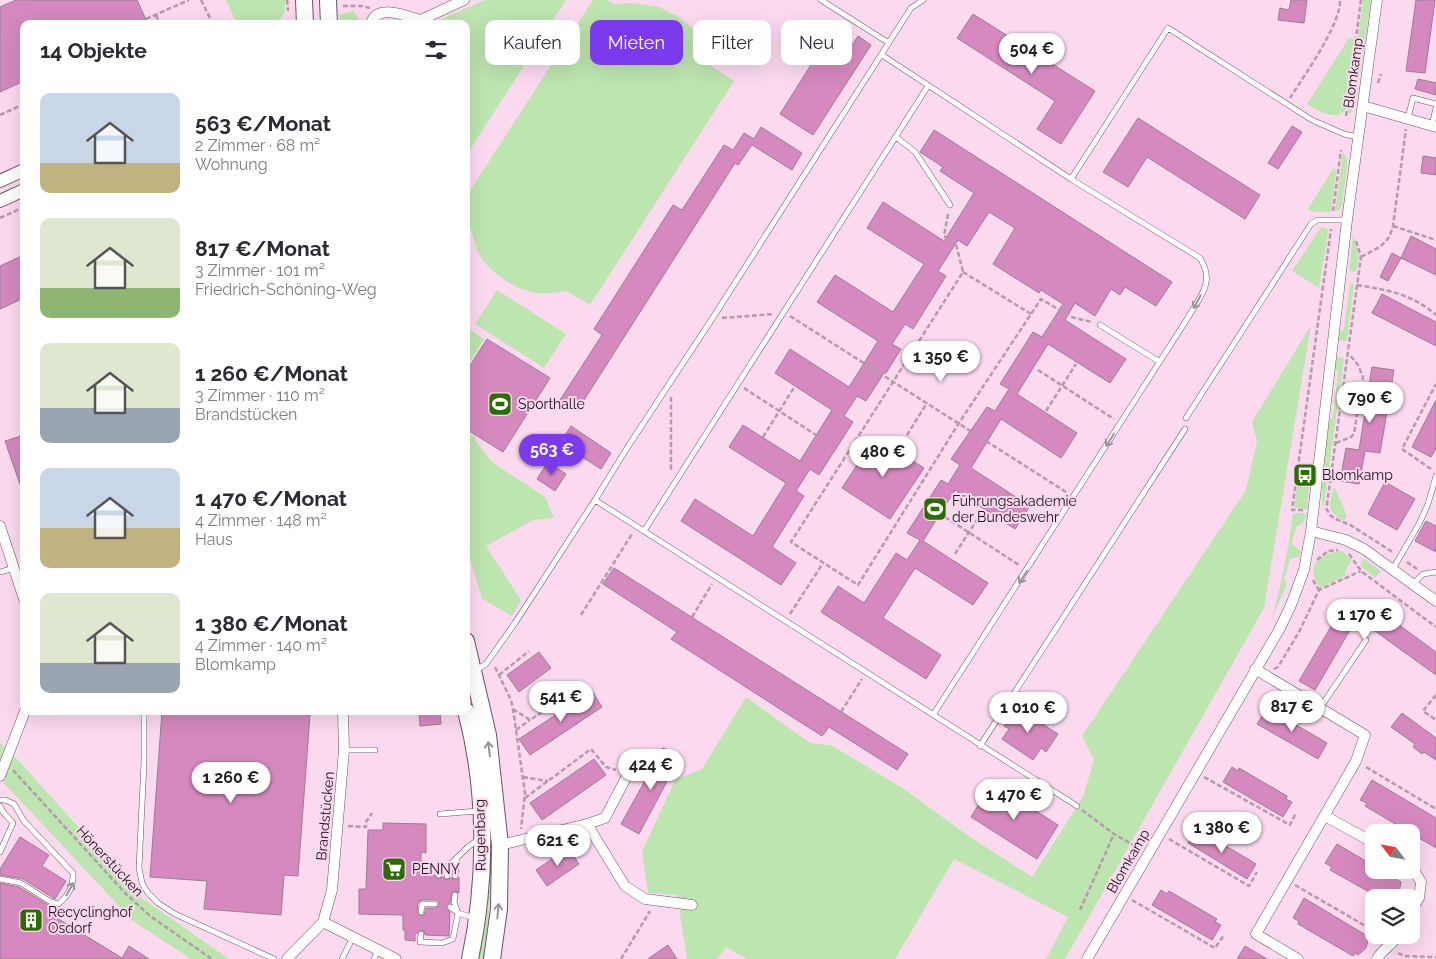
<!DOCTYPE html>
<html lang="de">
<head>
<meta charset="utf-8">
<style>
	body { margin:0; font-family:Raleway,sans-serif; background:#f2f2f3; color:#2b2b33; height:100vh; display:flex; flex-direction:column; font-size:19px; white-space:nowrap }
	* { box-sizing:border-box; margin:0 }
	p { font-size:16px; color:#7c7c81 }
	.icon { flex:none; width:28px; height:28px; fill:none; stroke:currentColor; stroke-width:2; stroke-linecap:round; stroke-linejoin:round }
	.map { position:relative; flex:1; overflow:hidden }
	.drawer { position:absolute; left:20px; top:20px; width:450px; height:695px; display:flex; flex-direction:column; background:#fff; border-radius:10px; box-shadow:0 5px 20px #0002 }
	.drawer>* { flex:none }
	.hud { position:absolute; left:485px; top:20px; width:475px; height:45px; display:flex; gap:10px }
	.needle { width:32px; rotate:302deg }
	.fabs { position:absolute; left:1365px; top:824px; display:grid; gap:10px }
	.fabs a { display:grid; place-items:center; width:55px; height:55px; border-radius:10px; background:#fff; box-shadow:0 5px 20px #0002; font-size:25px }
	.price { position:absolute; translate:-50% -42px; padding:0 11px; border-radius:18px; background:#fff; color:#222; font-size:16px; line-height:32px; filter:drop-shadow(0 1px 2px #0008) }
	.price::after { content:''; position:absolute; left:50%; top:30px; width:15px; height:11px; margin-left:-8px; background:inherit; clip-path:polygon(0 0,100% 0,50% 100%) }
	.price.on { background:#7c3aed; color:#fff }
	ul { padding:0; list-style:none }
	li { display:flex; align-items:center; gap:15px; height:125px; padding:0 20px }
	li span { display:grid; place-items:center; flex:none; width:140px; height:100px; border-radius:10px; color:#555 }
	li>.icon { margin-inline-start:auto }
	span .icon { width:60px; height:60px; fill:#fffc; stroke-width:1 }
	li b { font-size:21px }
	h2 { display:flex; justify-content:space-between; align-items:center; height:60px; padding:0 20px; font-size:21px }
	.tag { padding:0 18px; border-radius:10px; background:#fff; box-shadow:0 5px 20px #0002; font-size:18px; line-height:45px }
	.tag.on { background:#7c3aed; color:#fff }
	.map>svg:first-child { display:block }
</style>
</head>
<body>
<div class="map">
<svg width="1436" height="959" viewBox="0 0 1436 959">
	<rect width="100%" height="100%" fill="#fbd9ef"/>
	<path fill="#bde5af" d="M226 0H285V12L277 24H237Z
		M485 0H566L466 156V24H430Z
		M593 0H607L614 4 632 3 659 7 679 17 692 28 707 48 711 66 734 81 590 305 567 291C554 293 540 295 527 291 509 285 487 270 478 252 475 246 474 237 471 230L466 226V197Z
		M1363 0H1371L1356 101 1352 112 1348 114Z
		M354 11 361 24H341L339 15Z
		M1349 38 1354 39 1345 110 1339 115C1326 116 1318 111 1307 104Z
		M1343 152 1347 160V165L1342 205 1340 209 1335 211Z
		M1334 167 1336 172 1331 212H1312L1308 209Z
		M1321 227 1327 229 1328 232 1319 288 1292 271Z
		M1353 236 1359 257 1356 272 1349 271Z
		M1350 284H1354L1347 341 1337 340 1338 333 1344 329Z
		M497 290 566 334 544 368 475 324Z
		M1311 325 1264 608 1065 959H1046L1068 917 954 859 895 959H747L726 947 717 959H687L677 895 648 893 642 852 675 780 702 769 746 697 810 743 831 745 904 789 967 835 1032 877 1083 797 1094 760 1082 736 1246 490 1257 441 1252 422Z
		M466 327 484 339 466 368Z
		M1336 357 1344 358 1324 505H1322V483L1329 420 1333 417 1338 372 1334 367Z
		M466 431 475 437 477 443 492 462 545 497 554 518 533 520 486 546 521 600 512 616 482 599 466 544Z
		M1299 475 1310 476 1307 509 1296 508 1294 507Z
		M1333 488H1335L1347 516 1344 521C1325 510 1330 507 1333 488Z
		M1296 513H1304L1306 516 1303 523 1296 527 1292 544 1301 551 1300 556 1290 559 1284 579 1287 584 1272 618C1282 583 1288 549 1293 514Z
		M1342 551 1352 560 1345 571 1346 575 1320 588C1318 584 1315 580 1314 576 1310 560 1329 551 1342 551Z
		M1364 559 1381 571 1375 578 1360 565Z
		M0 743 18 760 143 899 229 959H191L133 921 0 779Z
		M490 821C492 868 490 913 485 959L478 957Z"/>
	<path fill="#d589be" stroke="#9b7d91" fill-rule="evenodd" d="M16 0H137L148 24H24V81L0 92V7Z
		M1291 0H1307L1304 23 1278 20 1280 8 1289 10Z
		M1416 0H1435L1425 73 1406 71Z
		M973 14 1095 91 1061 144 1037 129 1055 101 957 38Z
		M858 36 871 45 813 135 780 114 821 49 841 62Z
		M1418 79 1436 83V95L1415 89Z
		M1138 118 1260 195 1245 219 1147 157 1128 187 1103 172Z
		M1292 126 1302 132 1278 169 1268 163Z
		M761 127 802 153 792 170 752 145 738 165 735 163 577 411 560 400 602 335 594 329 673 205 682 210 724 145 733 150 744 133 754 139Z
		M934 130 1172 282 1156 306 1125 287 1120 295 1111 289 1095 316 1075 303 1065 320 1126 359 1110 383 1048 344 1017 394 1077 433 1061 458 1001 419 971 468 1030 506 1015 529 955 490 923 541 988 583 973 605 915 568 883 618 941 655 926 679 821 612 838 586 864 603 896 553 907 560 920 540 907 533 941 480 948 484 960 465 951 459 987 407 995 411 1009 389 1000 384 1033 332 1042 337 1063 304 1041 290 1039 293 993 264 1015 228 989 212 967 246 958 240 938 271 946 276 913 329 905 324 892 344 901 349 886 373H884L866 401 857 396 844 416 853 422 819 475 810 469 796 491 804 496 772 547 796 563 781 585 681 521 695 499 753 536 786 483 729 447 743 425 800 461 832 410 775 373 790 349 849 387 878 341 817 302 835 275 893 312 924 264 867 228 883 202 944 241 974 193 940 171 943 167 920 152Z
		M1423 156 1436 158V175L1421 173Z
		M1411 236 1436 249V275L1401 258Z
		M1392 253 1401 258 1388 281 1380 277Z
		M24 255V298L0 309V266Z
		M1382 294 1436 322V346L1372 313Z
		M487 339 550 378 503 452 466 429V372Z
		M1372 367 1394 370 1380 453 1365 451 1359 484 1340 481 1346 448 1359 450Z
		M1436 400V448L1431 457 1412 447Z
		M571 426 611 453 601 469 560 443Z
		M24 435V490H22L5 441Z
		M875 437 924 468 890 519 842 488Z
		M548 462 566 474 555 491 537 479Z
		M1385 482 1415 499 1397 530 1368 514Z
		M1426 521 1436 526V552L1415 541Z
		M614 568 908 754 897 770 829 727 822 736 671 639 677 632 603 584Z
		M1358 603 1373 606 1436 652V675L1357 618 1315 690 1299 681 1339 613 1351 604Z
		M539 652 551 668 519 692 507 675Z
		M592 691 602 707 530 755 519 739Z
		M1016 707 1058 734 1046 752 1041 748 1033 760 1002 739 1009 729 1004 726Z
		M1267 708 1327 743 1318 759 1257 724Z
		M162 711H286V713L310 715 298 876 284 875 281 915 204 909 207 881 150 877Z
		M419 711H440L441 724 420 726Z
		M1402 713 1436 738V760L1424 752 1422 754 1413 747 1415 744 1391 727Z
		M663 748 680 757 639 834 621 824Z
		M594 759 606 775 542 820 530 803Z
		M1232 767 1238 771 1239 768 1287 796 1286 799 1292 802 1283 817 1223 782Z
		M1372 780 1436 818V848L1365 806 1367 803 1360 800Z
		M992 783 1058 825 1037 859 971 817Z
		M383 823 426 824V853L421 852V875H435L437 879 443 877 447 880 451 878 456 880 459 877V893L455 891 452 892 450 903 446 906V909L450 912 449 936 425 935 424 931 421 930 415 935V941L405 940V930H403V915L359 914V889H366L368 830H383ZM422 900H437L439 902V906L435 908H426L424 915 420 916 417 911 418 902Z
		M1196 828 1256 864 1247 879 1188 843Z
		M20 837 49 855 42 866 66 881 55 899 23 879 0 875V869Z
		M1337 844 1374 866V870H1382L1401 882 1399 893 1394 898H1380L1330 870 1332 867 1325 863Z
		M568 848 579 864 547 886 536 870Z
		M0 883 19 887 50 906 47 912 122 958 129 946 149 959H0Z
		M1161 890 1167 894 1169 891 1217 919 1215 922 1221 925 1212 940 1152 905Z
		M1304 898 1369 937 1366 948 1358 955 1355 953 1353 956 1298 924 1299 921 1293 918Z
		M668 945 677 959H648Z
		M1245 946 1267 959H1237Z"/>
	<g fill="none" stroke-linecap="round" stroke-linejoin="round">
		<g stroke="#6e5264" stroke-width="6">
			<path id="service" d="M821 0 889 43
				M882 55 1071 179 1200 258C1215 282 1201 295 1189 316L933 715
				M1408 118 1413 98 1436 104
				M1432 125 1436 108
				M896 137 915 152 950 205
				M1071 179 1168 28 1312 120 1344 134 1358 137
				M1100 325 1160 362
				M1186 418 1311 224 1318 220H1347
				M595 500 1077 806
				M644 531 928 86
				M1393 569 1420 522 1428 504 1436 476
				M0 572 14 568
				M1413 584 1423 574 1436 572
				M476 670 486 664 515 623 595 500 627 448 712 319 911 8 923 0
				M1320 708 1366 640
				M144 711V762L139 868 142 883 148 893 158 903 175 914 274 959
				M980 746 1185 429
				M344 750H375
				M0 800H5L14 804 24 821 73 873C74 885 68 897 58 904L51 902 21 883 0 879
				M0 806C2 813 8 817 13 823L0 852
				M440 814 478 811
				M439 875 468 847 479 839
				M447 876V868
				M455 876 457 858
				M450 907 458 913 474 918
				M421 912 422 904H435
				M421 934 420 942 442 943 453 939 458 913 454 902 455 895
				M342 959 353 937
				M374 959 378 950"/>
		</g>
		<g stroke="#6e5264" stroke-width="11">
			<path id="minor" d="M371 24C376 3 406 16 420 20
				M412 24 464 0
				M1363 106 1436 127
				M0 526 24 599
				M1311 531 1346 540 1364 549 1436 601
				M1255 669 1365 735 1356 761 1256 934 1298 959
				M0 776 25 711
				M1325 816 1374 843
				M587 824 625 886 645 899 692 905
				M500 845 587 824 605 818 628 774 624 761
				M1411 866 1421 882 1419 898 1411 911
				M323 922 396 959
				M287 959 323 922 332 890 344 750 343 711
				M1087 959 1279 630 1291 605 1304 570 1311 531 1347 220 1377 0
				M1377 959C1382 949 1393 945 1398 935"/>
		</g>
		<g stroke="#6e5264" stroke-width="14">
			<path id="tertiary" d="M0 181 24 170
				M0 201 24 190"/>
		</g>
		<g stroke="#6e5264" stroke-width="18">
			<path id="primary" d="M304 0 305 24
				M328 0 329 24
				M466 641 488 735 500 845 499 909 492 959
				M466 711C487 790 487 880 470 959"/>
		</g>
		<path stroke="#b59aab" stroke-width="2.5" stroke-dasharray="5 2.5" stroke-linecap="butt" d="M201 0 213 24
			M287 0 288 11
			M343 6H362L370 8
			M156 15 160 24
			M146 19 189 0
			M1378 83 1381 74
			M1290 98C1304 76 1341 24 1340 0
			M0 115 24 104
			M1346 116 1361 0
			M1333 211 1341 150
			M948 214 944 236 956 244 963 272 791 542 858 585 959 423 1041 299 1071 317 1092 322
			M0 218 24 207
			M1393 226 1436 240
			M1356 241 1361 257 1327 504V510L1331 516 1336 519 1352 526 1394 553
			M1361 257C1377 248 1388 246 1393 226L1406 129
			M963 272 1031 314
			M1357 285C1388 290 1412 294 1436 315
			M790 316 1066 492
			M722 318 774 314
			M1038 370 1114 419
			M744 388 816 435
			M671 397V472
			M1046 411 1076 364
			M763 437 795 386
			M1336 443 1351 437 1354 434 1363 377 1358 365 1349 354
			M899 448 927 403
			M1431 469 1402 449 1436 384
			M1303 510H1292L1331 229
			M945 517 1019 565
			M955 554 982 512
			M1349 554 1361 571 1436 627
			M1317 560 1328 551 1338 550
			M1407 562 1417 569
			M1313 580 1319 590
			M790 614 823 563
			M581 615 632 534
			M692 617 712 584
			M495 667 511 700 513 709 525 793 521 829
			M1274 669 1278 667 1299 632 1319 590 1361 571
			M499 675 529 651
			M1436 695 1423 711 1436 720
			M513 709 530 720 585 684
			M841 712 862 679
			M516 730 530 720
			M1366 767 1436 809
			M13 770 125 893 150 916 212 959
			M523 777 548 781
			M1204 777 1290 825 1296 813
			M525 798 591 749 606 767 616 770
			M1082 810 1114 834 1140 849
			M348 826 366 827V822L372 813
			M1169 839 1249 886 1257 872
			M1295 885 1374 931
			M1132 900 1215 948 1224 935
			M1080 910 1114 834
			M1398 953 1404 956 1436 957
			M621 959 650 911"/>
		<use href="#service" stroke="#fff" stroke-width="5"/>
		<use href="#minor" stroke="#fff" stroke-width="10"/>
		<use href="#tertiary" stroke="#fff" stroke-width="12"/>
		<use href="#primary" stroke="#fff" stroke-width="16"/>
	</g>
	<defs><path id="oneway-shaft" d="M-6 0H5M1.5-3L5.5 0L1.5 3" fill="none" stroke-width="1.6" stroke-linecap="round" stroke-linejoin="round" transform="scale(1.25)"/></defs>
	<g stroke="#9a9498">
		<use href="#oneway-shaft" transform="translate(1197 302) rotate(119)"/>
		<use href="#oneway-shaft" transform="translate(1110 440) rotate(123)"/>
		<use href="#oneway-shaft" transform="translate(1023 577) rotate(123)"/>
		<use href="#oneway-shaft" transform="translate(489 749) rotate(-97)"/>
		<use href="#oneway-shaft" transform="translate(70 889) rotate(-60)"/>
		<use href="#oneway-shaft" transform="translate(498 911) rotate(-85)"/>
	</g>
	<defs>
		<g id="stadium-square" transform="scale(1.25)"><rect x="-9" y="-9" width="18" height="18" rx="4" fill="#2b6d02" stroke="#fbd9ef"/><path d="M0-5a6.5 5 0 1 0 0 10a6.5 5 0 1 0 0-10ZM-3.5-1.8h7v3.6h-7Z" fill="#fff"/></g>
		<g id="bus-square" transform="scale(1.25)"><rect x="-9" y="-9" width="18" height="18" rx="4" fill="#2b6d02" stroke="#fbd9ef"/><path d="M-5-6H5V4H4V6H2V4H-2V6H-4V4H-5ZM-3.5-4V0h7V-4ZM-3.5 1.2v1.5H-2V1.2ZM2 1.2v1.5H3.5V1.2Z" fill="#fff"/></g>
		<g id="supermarket-square" transform="scale(1.25)"><rect x="-9" y="-9" width="18" height="18" rx="4" fill="#2b6d02" stroke="#fbd9ef"/><path d="M-6-5.5h2.5l.6 2H6L4.5 2H-2.5L-4.4-4H-6ZM-1.5 3.2a1.3 1.3 0 1 0 .1 0ZM3 3.2a1.3 1.3 0 1 0 .1 0Z" fill="#fff"/></g>
		<g id="building-square" transform="scale(1.25)"><rect x="-9" y="-9" width="18" height="18" rx="4" fill="#2b6d02" stroke="#fbd9ef"/><path d="M-4-6H4V6H1V3H-1V6H-4ZM-2.5-4.3h1.7v1.8h-1.7ZM.8-4.3h1.7v1.8H.8ZM-2.5-1h1.7V.8h-1.7ZM.8-1h1.7V.8H.8Z" fill="#fff"/></g>
	</defs>
	<g fill-rule="evenodd">
		<use href="#stadium-square" x="500" y="404"/>
		<use href="#bus-square" x="1305" y="475"/>
		<use href="#stadium-square" x="935" y="509"/>
		<use href="#supermarket-square" x="394" y="869"/>
		<use href="#building-square" x="31" y="920"/>
	</g>
	<g text-anchor="middle" stroke-width="4" stroke-linejoin="round" paint-order="stroke">
		<g font-size="14" fill="#1e121a" stroke="#fbd9ef">
			<text transform="translate(1353 73) rotate(-82)" y="5">Blomkamp</text>
			<text transform="translate(325 816) rotate(-85)" y="5">Brandstücken</text>
			<text transform="translate(480 835) rotate(-91)" y="5">Rugenbarg</text>
			<text transform="translate(110 861) rotate(47)" y="5">Hönerstücken</text>
			<text transform="translate(1128 861) rotate(-60)" y="5">Blomkamp</text>
		</g>
		<g font-size="14" fill="#1e121a" stroke="#fbd9ef" text-anchor="start">
			<text x="518" y="409">Sporthalle</text>
			<text x="1322" y="480">Blomkamp</text>
			<text x="952" y="506">Führungsakademie<tspan x="952" dy="16">der Bundeswehr</tspan></text>
			<text x="412" y="874">PENNY</text>
			<text x="48" y="917">Recyclinghof<tspan x="48" dy="16">Osdorf</tspan></text>
		</g>
	</g>
</svg>
<div class="fabs">
<a><svg class="needle" viewBox="-14 -14 28 28"><path d="M0-13l5 13h-10z" fill="#e53935"/><path d="M0 13l5-13h-10z" fill="#7c7c81"/></svg></a>
<a><svg class="icon" aria-label="layers" viewBox="0 0 24 24"><path d="M12 4l9 5-9 5-9-5zM3 14l9 5 9-5"/></svg></a>
</div>
<b class="price" style="left:1032px;top:75px">504 €</b>
<b class="price" style="left:941px;top:383px">1 350 €</b>
<b class="price" style="left:1370px;top:424px">790 €</b>
<b class="price on" style="left:552px;top:476px">563 €</b>
<b class="price" style="left:883px;top:478px">480 €</b>
<b class="price" style="left:1365px;top:641px">1 170 €</b>
<b class="price" style="left:561px;top:723px">541 €</b>
<b class="price" style="left:1292px;top:733px">817 €</b>
<b class="price" style="left:1028px;top:734px">1 010 €</b>
<b class="price" style="left:651px;top:791px">424 €</b>
<b class="price" style="left:231px;top:804px">1 260 €</b>
<b class="price" style="left:1014px;top:821px">1 470 €</b>
<b class="price" style="left:1222px;top:854px">1 380 €</b>
<b class="price" style="left:558px;top:867px">621 €</b>
<div class="hud">
<a class="tag">Kaufen</a>
<a class="tag on">Mieten</a>
<a class="tag">Filter</a>
<a class="tag">Neu</a>
</div>
<section class="drawer">
<h2>14 Objekte<svg class="icon" aria-label="filters" viewBox="0 0 24 24"><path d="M4 7h16M4 17h16"/><circle cx="9" cy="7" r="2"/><circle cx="15" cy="17" r="2"/></svg></h2>
<ul>
<li><span style="background:linear-gradient(#c9d6e8 70%,#c2b280 0)"><svg class="icon" aria-label="home" viewBox="0 0 24 24"><path d="M3 11l9-7 9 7M6 9v11h12V9"/></svg></span><div><b>563 €/Monat</b><p>2 Zimmer · 68 m²</p><p>Wohnung</p></div></li>
<li><span style="background:linear-gradient(#dfe7d0 70%,#8fb573 0)"><svg class="icon" aria-label="home" viewBox="0 0 24 24"><path d="M3 11l9-7 9 7M6 9v11h12V9"/></svg></span><div><b>817 €/Monat</b><p>3 Zimmer · 101 m²</p><p>Friedrich-Schöning-Weg</p></div></li>
<li><span style="background:linear-gradient(#dfe7d0 65%,#9aa5b1 0)"><svg class="icon" aria-label="home" viewBox="0 0 24 24"><path d="M3 11l9-7 9 7M6 9v11h12V9"/></svg></span><div><b>1 260 €/Monat</b><p>3 Zimmer · 110 m²</p><p>Brandstücken</p></div></li>
<li><span style="background:linear-gradient(#c9d6e8 60%,#c2b280 0)"><svg class="icon" aria-label="home" viewBox="0 0 24 24"><path d="M3 11l9-7 9 7M6 9v11h12V9"/></svg></span><div><b>1 470 €/Monat</b><p>4 Zimmer · 148 m²</p><p>Haus</p></div></li>
<li><span style="background:linear-gradient(#dfe7d0 70%,#9aa5b1 0)"><svg class="icon" aria-label="home" viewBox="0 0 24 24"><path d="M3 11l9-7 9 7M6 9v11h12V9"/></svg></span><div><b>1 380 €/Monat</b><p>4 Zimmer · 140 m²</p><p>Blomkamp</p></div></li>
</ul>
</section>
</div>
</body>
</html>
